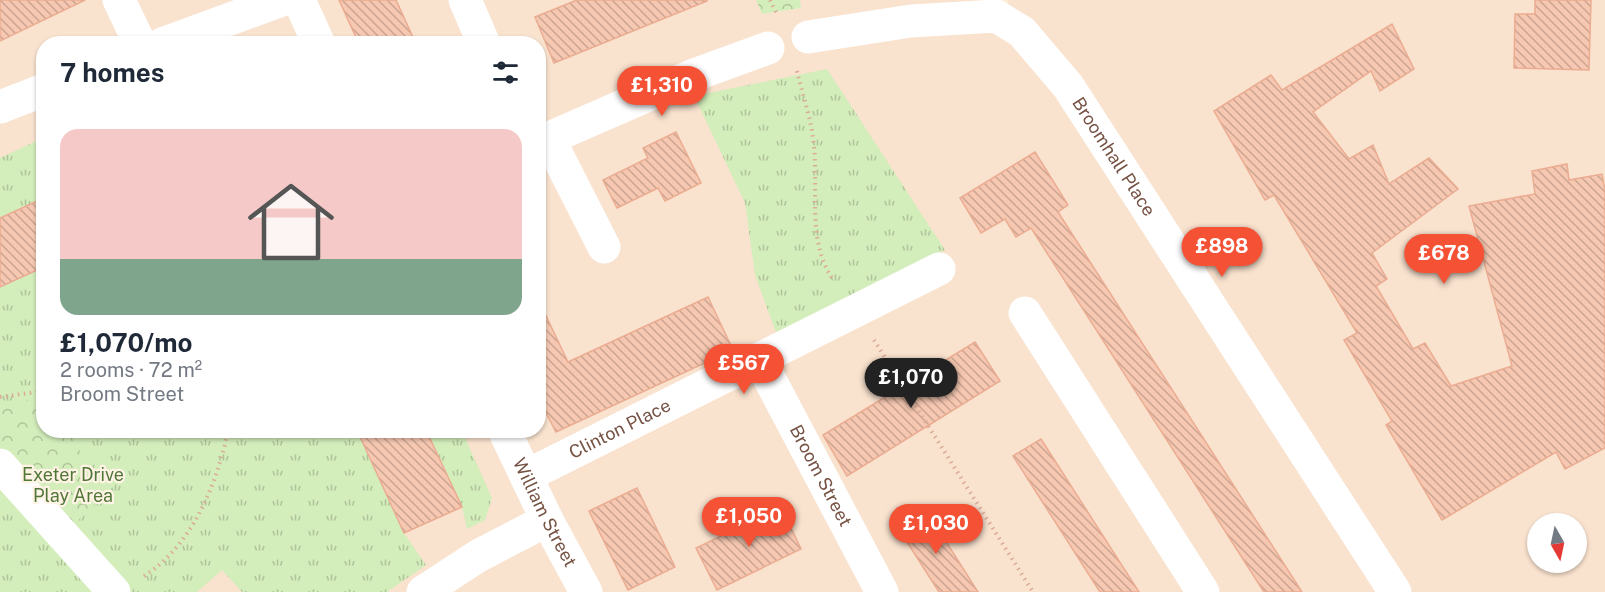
<!DOCTYPE html>
<html lang="en">
<head>
<meta charset="utf-8">
<style>
	body { margin:0; font-family:"Public Sans",sans-serif; background:#f6f6f7; color:#1f2937; height:100vh; display:flex; flex-direction:column; font-size:22px; white-space:nowrap }
	* { box-sizing:border-box; margin:0 }
	p { font-size:20px; color:#747a83 }
	.icon { flex:none; width:33px; height:33px; fill:none; stroke:currentColor; stroke-width:2; stroke-linecap:round; stroke-linejoin:round }
	.map { position:relative; flex:1; overflow:hidden }
	.sheet { position:absolute; left:36px; top:36px; width:510px; height:402px; display:flex; flex-direction:column; background:#fff; border-radius:24px; box-shadow:0 2px 4px #0004 }
	.sheet>* { flex:none }
	.needle { width:39px; rotate:171deg }
	.buttons { position:absolute; left:1527px; top:513px; display:grid; gap:12px }
	.buttons a { display:grid; place-items:center; width:60px; height:60px; border-radius:50%; background:#fff; box-shadow:0 2px 4px #0004; font-size:30px }
	.price { position:absolute; translate:-50% -51px; padding:0 14px; border-radius:21px; background:#f55135; color:#fff; font-size:20px; line-height:39px; filter:drop-shadow(0 2px 3px #0008) }
	.price::after { content:''; position:absolute; left:50%; top:36px; width:18px; height:14px; margin-left:-9px; background:inherit; clip-path:polygon(0 0,100% 0,50% 100%) }
	.price.active { background:#222; color:#fff }
	ul { padding:0; list-style:none }
	li { display:grid; align-content:center; gap:12px; height:318px; padding:0 24px }
	li span { display:grid; place-items:center; height:186px; border-radius:18px; color:#555 }
	li>.icon { margin-inline-start:auto }
	span .icon { width:108px; height:108px; fill:#fffc; stroke-width:1 }
	li b { font-size:26px }
	h2 { display:flex; justify-content:space-between; align-items:center; height:72px; padding:0 24px; font-size:26px }
	.map>svg:first-child { display:block }
</style>
</head>
<body>
<div class="map">
<svg width="1605" height="592" viewBox="0 0 1605 592">
	<defs>
		<pattern id="grass-tufts" width="24" height="20" patternUnits="userSpaceOnUse" patternTransform="scale(1.5)"><rect width="24" height="20" fill="#d3edbb"/><path d="M3 7l-1-3M5 7V3M7 7l1-3M15 17l-1-3M17 17v-4M19 17l1-3" fill="none" stroke="#b0c39a"/></pattern>
		<pattern id="forest-crowns" width="20" height="18" patternUnits="userSpaceOnUse" patternTransform="scale(1.5)"><rect width="20" height="18" fill="#d3edbb"/><path d="M2 6a3 3 0 1 1 6 0M12 15a3 3 0 1 1 6 0" fill="none" stroke="#b0c39a"/></pattern>
		<pattern id="building-back-hatch" width="6" height="6" patternUnits="userSpaceOnUse" patternTransform="scale(1.5)"><rect width="6" height="6" fill="#f6c8b2"/><path d="M-1 5l2 2M0 0l6 6M5-1l2 2" fill="none" stroke="#cca592"/></pattern>
	</defs>
	<rect width="100%" height="100%" fill="#feefdd"/>
	<path fill="#f9e2ce" fill-rule="evenodd" d="M0 0H756L762 14 801 8 800 0H978L1010 10 1007 0H1605V592H0ZM44 44H538V430H44ZM1538 524H1576V562H1538Z"/>
	<path fill="url(#grass-tufts)" d="M827 69 945 250 778 338 755 275 745 203 694 96Z
		M43 138V198L0 219V158Z
		M43 267 44 430 357 431 404 533 426 565 387 592H242L222 570 197 592H0V287Z
		M426 431H462L492 498 485 520 467 529 462 507Z"/>
	<path fill="url(#forest-crowns)" d="M756 0H800L801 8 762 14Z
		M43 398 44 430 87 431 72 443 115 485 71 527 0 446V403Z"/>
	<path fill="url(#building-back-hatch)" stroke="#ebac91" stroke-width="1.5" d="M0 0H85L0 41Z
		M339 0H396L416 44H359Z
		M577 0H707V1L554 63 535 17Z
		M1535 0H1591L1589 70 1514 68 1515 14H1535Z
		M1392 24 1414 69 1380 91 1371 71 1313 112 1349 159 1373 145 1389 184 1429 158 1458 189 1372 253 1387 279 1376 286 1413 349 1425 343 1451 386 1512 366 1469 206 1535 194 1532 171 1567 164 1569 180 1602 174 1605 190V448L1565 469 1556 452 1442 520 1386 425 1392 421 1344 340 1357 333 1274 195 1265 200 1214 111 1271 75 1282 90Z
		M676 132 701 183 665 201 658 188 617 208 603 180 648 158 643 148Z
		M1035 152 1068 205 1058 212 1302 592H1264L1031 228 1016 237 1005 219 981 233 960 198Z
		M44 198V267L0 287V218Z
		M708 297 733 350 556 432 546 413 538 416V299L568 362Z
		M975 342 1000 381 847 476 823 435Z
		M357 430H426L462 507 404 533Z
		M1041 439 1139 592H1100L1013 456Z
		M637 488 675 567 628 590 589 511Z
		M781 507 801 549 717 590 696 548Z
		M926 510 978 592H939L898 528Z"/>
	<g fill="none" stroke-linecap="round" stroke-linejoin="round">
		<path stroke="#dbab96" stroke-width="4" stroke-dasharray="1.5 4.5" stroke-linecap="butt" d="M770 0 778 16
			M797 71C802 93 810 115 813 138 820 186 805 241 834 281
			M874 340 1033 592
			M0 397 44 391
			M144 576C184 551 209 502 221 458 224 449 227 440 226 430"/>
		<g stroke="#fff" stroke-width="33">
			<path d="M119 0 140 44"/>
			<path d="M299 0 319 44"/>
			<path d="M465 0 484 44"/>
			<path id="s1" d="M808 37 911 21 996 16 1022 32 1068 86 1395 592"/>
			<path d="M162 44 282 0"/>
			<path d="M0 107 44 90"/>
			<path d="M549 139 604 247"/>
			<path d="M538 143 694 75 768 48"/>
			<path d="M1025 313 1203 592"/>
			<path id="s2" d="M759 359 882 592"/>
			<path id="s3" d="M504 430 547 520 586 592"/>
			<path d="M0 465 114 592"/>
			<path id="s4" d="M526 476 939 269"/>
			<path d="M423 592 478 556 547 520"/>
		</g>
	</g>
	<g text-anchor="middle" stroke-width="4.5" stroke-linejoin="round" paint-order="stroke">
		<g font-size="18" fill="#765244" stroke="#fff3e5">
			<text dy="6" stroke="none"><textPath href="#s1" startOffset="375">Broomhall Place</textPath></text>
			<text dy="6" stroke="none"><textPath href="#s4" startOffset="105">Clinton Place</textPath></text>
			<text dy="6" stroke="none"><textPath href="#s2" startOffset="132">Broom Street</textPath></text>
			<text dy="6" stroke="none"><textPath href="#s3" startOffset="92">William Street</textPath></text>
		</g>
		<g font-size="18" fill="#507738" stroke="#fff3e5">
			<text x="73" y="481">Exeter Drive<tspan x="73" dy="21">Play Area</tspan></text>
		</g>
	</g>
</svg>
<div class="buttons">
<a><svg class="needle" viewBox="-14 -14 28 28"><path d="M0-13l5 13h-10z" fill="#e53935"/><path d="M0 13l5-13h-10z" fill="#747a83"/></svg></a>
</div>
<b class="price" style="left:662px;top:117px">£1,310</b>
<b class="price" style="left:1222px;top:278px">£898</b>
<b class="price" style="left:1444px;top:285px">£678</b>
<b class="price" style="left:744px;top:395px">£567</b>
<b class="price active" style="left:911px;top:409px">£1,070</b>
<b class="price" style="left:749px;top:548px">£1,050</b>
<b class="price" style="left:936px;top:555px">£1,030</b>
<section class="sheet">
<h2>7 homes<svg class="icon" aria-label="filters" viewBox="0 0 24 24"><path d="M4 7h16M4 17h16"/><circle cx="9" cy="7" r="2"/><circle cx="15" cy="17" r="2"/></svg></h2>
<ul>
<li><span style="background:linear-gradient(#f6c9c9 70%,#7fa58c 0)"><svg class="icon" aria-label="home" viewBox="0 0 24 24"><path d="M3 11l9-7 9 7M6 9v11h12V9"/></svg></span><div><b>£1,070/mo</b><p>2 rooms · 72 m²</p><p>Broom Street</p></div></li>
</ul>
</section>
</div>
</body>
</html>
